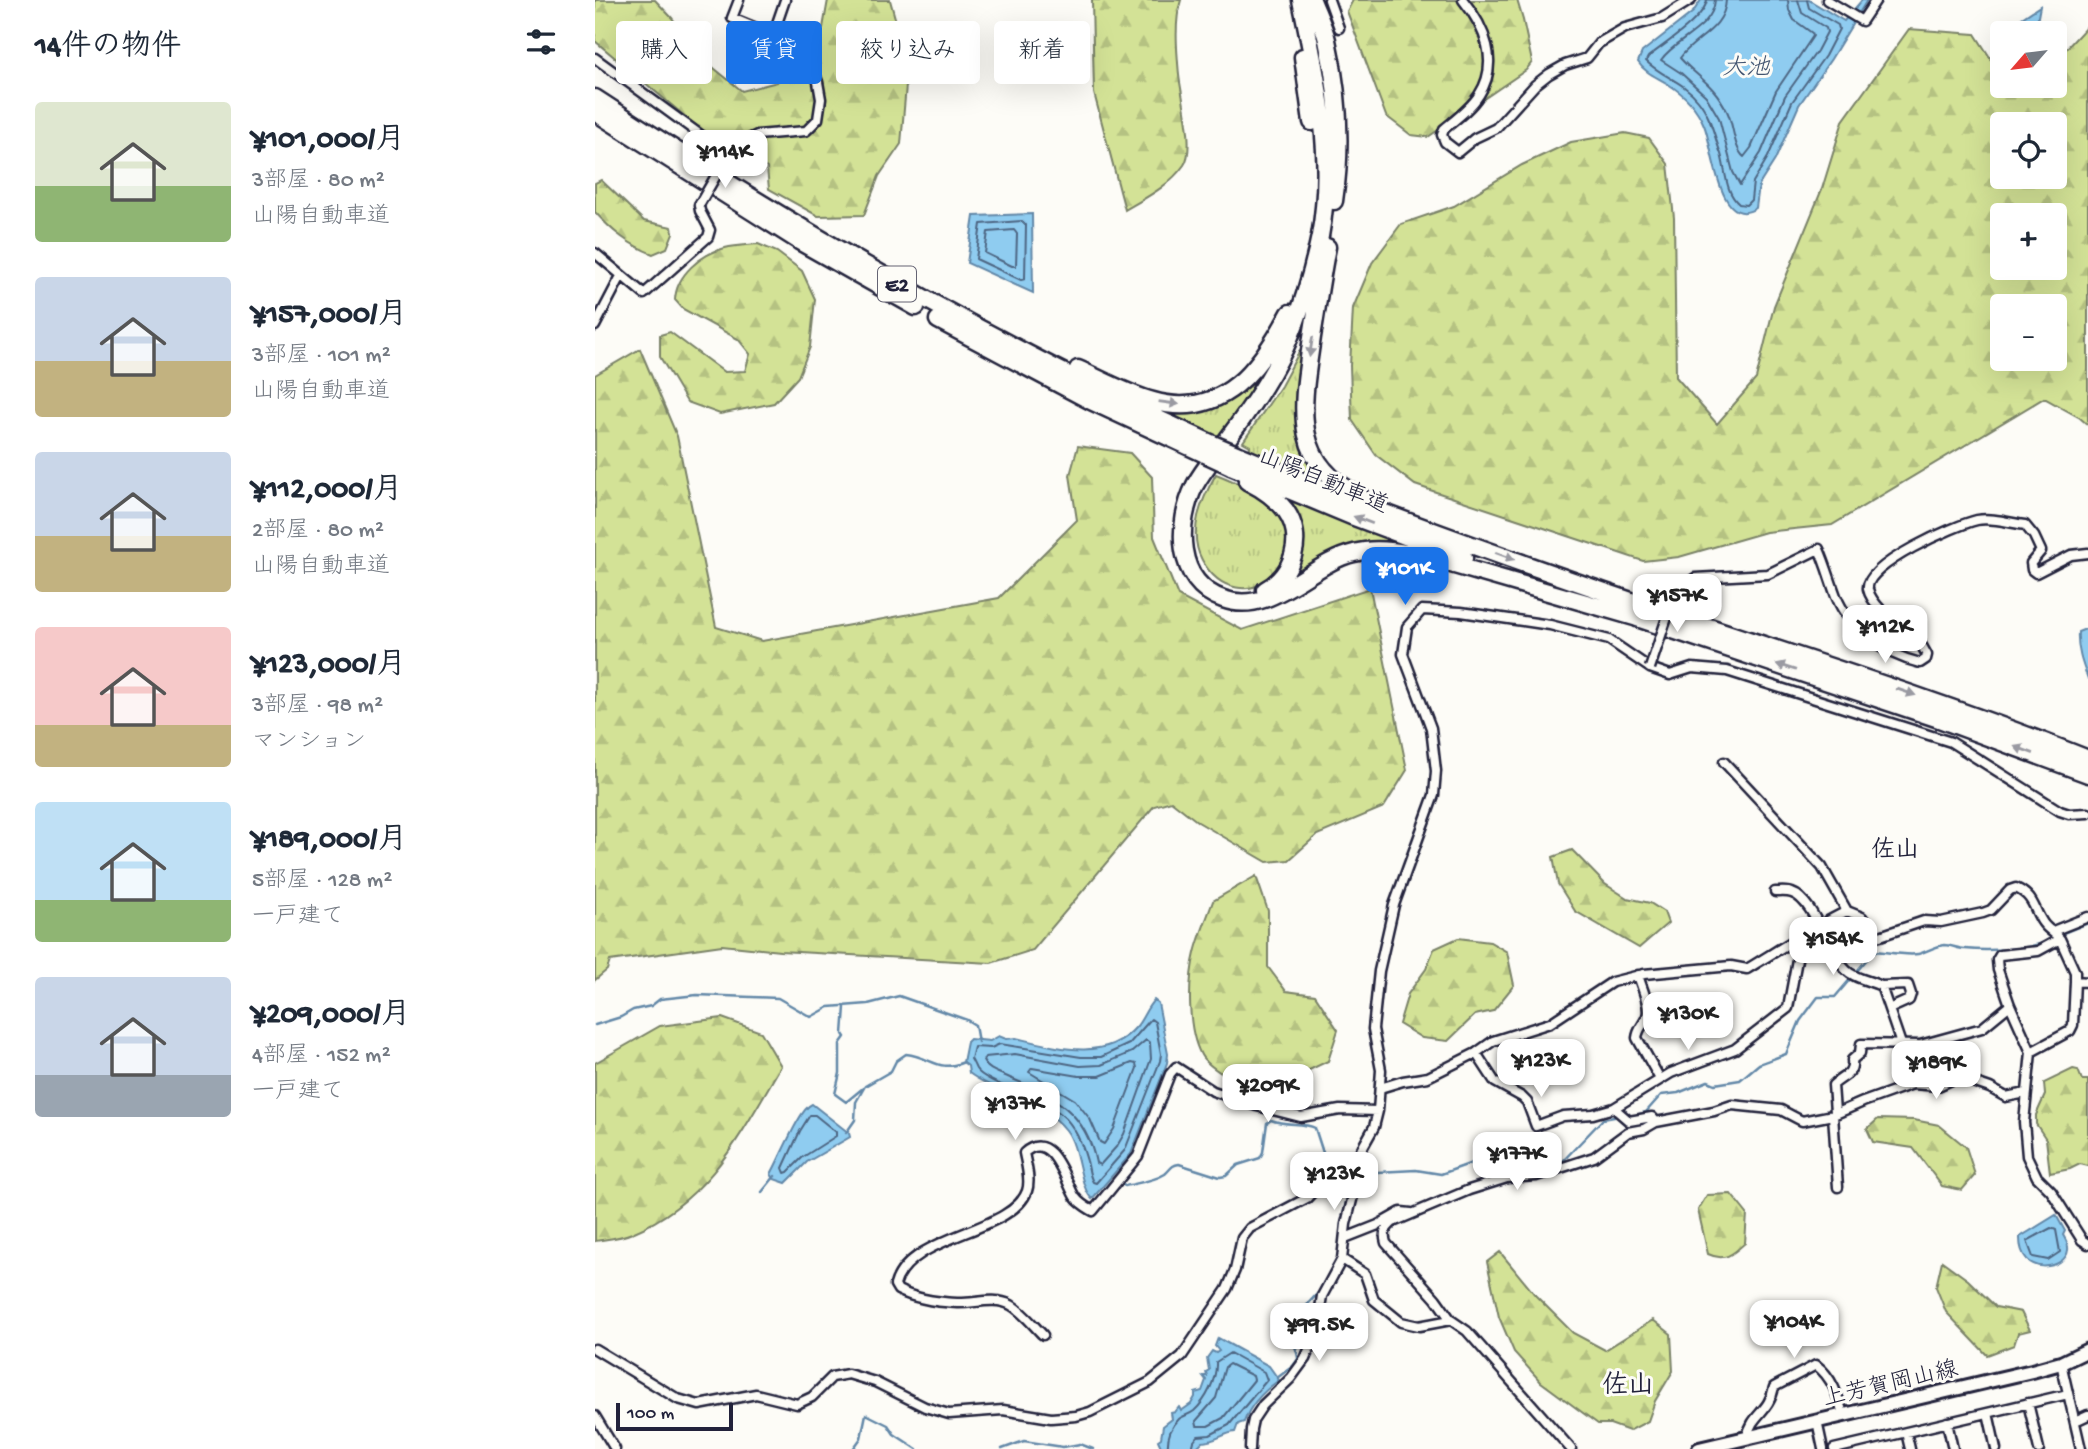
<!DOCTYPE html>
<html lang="ja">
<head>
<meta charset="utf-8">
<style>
	body { margin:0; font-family:"Gochi Hand","Klee One",sans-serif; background:#f6f6f7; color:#1f2937; height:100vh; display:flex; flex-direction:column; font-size:26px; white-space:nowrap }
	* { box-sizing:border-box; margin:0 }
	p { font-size:23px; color:#747a83 }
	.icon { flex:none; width:38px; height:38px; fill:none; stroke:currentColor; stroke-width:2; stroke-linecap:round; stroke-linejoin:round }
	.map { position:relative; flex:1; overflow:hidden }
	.details { display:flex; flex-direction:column; background:#fff; width:595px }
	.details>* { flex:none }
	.banner { position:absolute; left:21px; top:21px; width:665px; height:63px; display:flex; gap:14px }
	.needle { width:46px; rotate:242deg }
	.tools { position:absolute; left:1395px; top:21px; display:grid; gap:14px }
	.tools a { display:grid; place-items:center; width:77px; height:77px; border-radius:7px; background:#fff; box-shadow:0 7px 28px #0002; font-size:35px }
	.scale { position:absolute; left:21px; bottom:18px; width:117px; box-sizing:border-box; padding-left:7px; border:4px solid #22223b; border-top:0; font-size:19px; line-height:24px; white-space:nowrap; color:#22223b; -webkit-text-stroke:5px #fdfcf7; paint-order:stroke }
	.price { position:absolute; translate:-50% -60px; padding:0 16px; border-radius:14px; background:#fff; color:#222; font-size:23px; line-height:46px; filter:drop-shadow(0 2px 4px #0008) }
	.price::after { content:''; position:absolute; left:50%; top:42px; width:21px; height:16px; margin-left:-10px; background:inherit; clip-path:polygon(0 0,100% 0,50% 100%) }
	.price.current { background:#1a73e8; color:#fff }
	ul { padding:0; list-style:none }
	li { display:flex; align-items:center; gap:21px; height:175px; padding:0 35px }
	li span { display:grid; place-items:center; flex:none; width:196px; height:140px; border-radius:7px; color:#555 }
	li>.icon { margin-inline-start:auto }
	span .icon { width:84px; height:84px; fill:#fffc; stroke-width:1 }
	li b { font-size:30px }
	h2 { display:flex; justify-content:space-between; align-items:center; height:84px; padding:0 35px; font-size:30px }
	.chip { padding:0 24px; border-radius:7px; background:#fff; box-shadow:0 7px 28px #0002; font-size:24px; line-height:63px }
	.chip.current { background:#1a73e8; color:#fff }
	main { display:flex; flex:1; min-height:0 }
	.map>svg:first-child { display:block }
</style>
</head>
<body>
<main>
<section class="details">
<h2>14件の物件<svg class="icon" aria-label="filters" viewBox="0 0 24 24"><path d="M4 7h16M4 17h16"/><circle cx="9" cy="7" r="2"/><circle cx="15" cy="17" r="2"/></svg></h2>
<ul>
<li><span style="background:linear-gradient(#dfe7d0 60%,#8fb573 0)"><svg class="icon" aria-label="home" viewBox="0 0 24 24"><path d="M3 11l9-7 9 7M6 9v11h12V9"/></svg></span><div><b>¥101,000/月</b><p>3部屋 · 80 m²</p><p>山陽自動車道</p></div></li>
<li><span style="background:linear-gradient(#c9d6e8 60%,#c2b280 0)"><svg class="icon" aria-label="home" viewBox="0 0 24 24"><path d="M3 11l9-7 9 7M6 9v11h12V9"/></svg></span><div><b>¥157,000/月</b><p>3部屋 · 101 m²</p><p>山陽自動車道</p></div></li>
<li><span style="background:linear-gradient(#c9d6e8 60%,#c2b280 0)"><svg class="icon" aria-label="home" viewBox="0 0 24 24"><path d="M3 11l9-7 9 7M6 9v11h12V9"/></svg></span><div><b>¥112,000/月</b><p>2部屋 · 80 m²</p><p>山陽自動車道</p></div></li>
<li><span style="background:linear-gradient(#f6c9c9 70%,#c2b280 0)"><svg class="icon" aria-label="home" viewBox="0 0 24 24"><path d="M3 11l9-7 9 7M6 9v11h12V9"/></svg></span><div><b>¥123,000/月</b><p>3部屋 · 98 m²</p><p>マンション</p></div></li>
<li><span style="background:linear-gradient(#bfe0f5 70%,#8fb573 0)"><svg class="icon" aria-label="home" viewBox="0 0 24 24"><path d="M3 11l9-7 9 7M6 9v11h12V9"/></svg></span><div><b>¥189,000/月</b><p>5部屋 · 128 m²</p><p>一戸建て</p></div></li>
<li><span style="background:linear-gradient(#c9d6e8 70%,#9aa5b1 0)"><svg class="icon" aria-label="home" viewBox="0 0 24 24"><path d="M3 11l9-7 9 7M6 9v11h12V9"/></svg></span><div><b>¥209,000/月</b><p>4部屋 · 152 m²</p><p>一戸建て</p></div></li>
</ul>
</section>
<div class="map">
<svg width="1493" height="1449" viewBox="0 0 1493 1449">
	<defs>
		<pattern id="grass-tufts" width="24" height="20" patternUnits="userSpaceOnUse" patternTransform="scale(1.75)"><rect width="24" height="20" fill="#d3e296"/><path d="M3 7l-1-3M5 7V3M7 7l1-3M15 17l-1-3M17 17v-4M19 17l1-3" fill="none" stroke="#b5c282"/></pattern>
		<pattern id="forest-firs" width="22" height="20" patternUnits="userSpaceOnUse" patternTransform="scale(1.75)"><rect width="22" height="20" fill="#d3e296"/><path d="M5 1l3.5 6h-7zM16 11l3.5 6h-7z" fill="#b5c282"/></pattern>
	</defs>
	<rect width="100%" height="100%" fill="#fdfcf7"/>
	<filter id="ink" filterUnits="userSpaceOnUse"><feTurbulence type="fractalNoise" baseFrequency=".0143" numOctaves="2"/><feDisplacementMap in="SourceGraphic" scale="14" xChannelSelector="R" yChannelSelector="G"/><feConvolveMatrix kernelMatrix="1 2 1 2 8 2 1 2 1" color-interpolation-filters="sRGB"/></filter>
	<g filter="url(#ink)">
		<path fill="url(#grass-tufts)" stroke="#7a8268" stroke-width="2" d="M710 341 703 402 739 486 654 453 655 446 648 442 686 386Z
			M683 342 671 372 628 434 622 437 561 411 564 405 609 407Z
			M621 474C639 481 659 490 673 503 734 558 644 628 607 560 592 532 607 499 621 474Z
			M685 494 807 544 805 548 786 546 693 583 699 567Z"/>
		<path fill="url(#forest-firs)" stroke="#7a8268" stroke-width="2" fill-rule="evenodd" d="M0 0H60L77 18 103 55 147 91 182 82 228 28 233 0H295L305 36 311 85 306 144 284 176 269 215 223 216 174 189 172 168 104 128 0 41Z
			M497 0H586C579 22 582 52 584 75 586 96 601 148 589 165 574 186 552 197 530 210L499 93Z
			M758 0H922L928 20 937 62 931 70 833 137 816 135 791 116 752 11Z
			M1493 25V425L1485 418 1449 398 1237 525 1171 532 1084 557 1048 561 820 485 781 455 757 420 755 366 758 308 777 263 806 224 859 206 927 165 976 142 1030 133 1054 138 1073 164 1079 218 1081 377 1122 424 1161 379 1179 306 1227 189 1248 121 1314 29 1380 34 1407 76V86H1413L1415 88 1419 86H1460V57L1471 49ZM1407 124H1460V177H1407ZM1407 215H1460V268H1407ZM1407 306H1460V359H1407Z
			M6 180 49 221 77 227 78 233 72 248 58 254C34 245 17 231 0 212V183Z
			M163 244 182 252 207 271 220 299 215 347 203 377 179 403 125 414 92 402 65 357V335L75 332 129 372 150 371 155 354 143 339 88 309 80 300C81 275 106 254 130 248 140 245 152 245 163 244Z
			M45 349 82 436 121 627 167 641 404 598 482 520 475 475 483 446 535 453 557 477 559 537 583 596 647 630 775 588 812 770 789 807 722 835 694 860 672 862 603 822 576 801 559 806 438 950 396 963 185 951 127 945 15 961 12 970 0 980V375Z
			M977 850 1010 884 1032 898 1055 903 1069 912 1073 923 1044 948 980 911 963 884 958 857Z
			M661 876 673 911V967L691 991 720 995 743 1030 733 1061 664 1094C650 1088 613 1068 606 1055 592 1029 593 981 600 953 604 936 612 918 618 901Z
			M863 938 895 942 912 952 919 985 898 1011 880 1015 853 1041 827 1038 804 1024 813 994 831 969 839 949Z
			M127 1018 166 1032 186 1066C146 1134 114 1201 37 1233 26 1238 12 1239 0 1241V1063L65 1026Z
			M1478 1069 1483 1070 1487 1080H1493V1166L1485 1164 1475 1169 1455 1173 1451 1139 1441 1124V1115L1450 1095 1449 1083Z
			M1283 1119 1319 1120 1344 1125 1371 1147 1380 1175 1367 1190 1347 1186 1318 1148 1278 1142 1272 1129Z
			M1136 1194 1152 1214 1150 1243C1138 1254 1130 1262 1113 1254L1103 1210 1112 1195Z
			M905 1252 941 1296 978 1333 1010 1350 1058 1320 1076 1334 1078 1371 1060 1401 1053 1421 1034 1431 1015 1424H1003L946 1382 919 1352 904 1317 892 1262Z
			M1347 1261 1373 1280 1401 1307 1426 1312 1435 1330 1423 1333 1419 1345 1392 1355 1351 1312 1341 1287Z"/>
		<path fill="#8fccf0" stroke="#6388a8" stroke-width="2" d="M1106 0H1214L1249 21 1267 0H1272L1236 59 1204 105 1180 160 1164 185 1161 208C1123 232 1118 145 1109 125 1102 108 1089 94 1073 84 1062 77 1050 73 1043 62L1047 52 1098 12Z
			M1445 6 1440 33H1407V38L1403 34Z
			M437 214 438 293 372 263 379 216Z
			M1493 628V679C1487 663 1482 649 1483 632Z
			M559 1000 563 1003 573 1054 572 1063 536 1154 497 1199C484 1187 485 1148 471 1130 449 1101 403 1095 374 1073L373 1066 368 1062 372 1042 375 1039 395 1041 404 1036 411 1039 421 1038C460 1047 510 1063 541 1027 548 1019 551 1008 559 1000Z
			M217 1104 254 1133 255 1137 212 1162 191 1183 179 1179 176 1174C185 1159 204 1109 217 1104Z
			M1461 1215 1470 1231 1468 1235C1470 1239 1474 1244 1473 1250 1471 1270 1424 1278 1425 1237Z
			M623 1338 674 1366 684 1380C670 1390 655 1405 649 1422L643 1424 640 1432C629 1433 620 1442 607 1442L601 1448 567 1449 563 1440 566 1438 568 1426 577 1419 576 1413 580 1412 584 1407 586 1411 596 1404 600 1397V1393L607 1391 611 1380 608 1376H612L611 1372 614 1370 612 1358 617 1351 621 1353 624 1351 620 1346Z"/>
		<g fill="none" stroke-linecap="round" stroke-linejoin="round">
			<path stroke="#4e6683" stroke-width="2" d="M1112 0C1109 19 1069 44 1053 57L1051 61C1066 76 1089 82 1103 100 1116 116 1119 136 1126 154 1131 171 1130 192 1144 204L1151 205 1156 200 1158 182 1173 157 1197 102 1230 56 1244 29 1243 25 1214 8 1212 0
				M1120 0C1118 29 1080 39 1066 60L1086 73 1111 96 1124 118 1138 172 1145 185 1166 153 1190 96 1222 51 1232 32 1231 28 1207 13 1203 0
				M1131 0C1130 29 1099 38 1085 58 1104 79 1118 83 1132 111 1139 125 1138 147 1149 157L1156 148 1181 91 1218 36 1217 33 1199 20 1194 10 1193 0
				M427 221 431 225 430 279 426 280 381 259 386 224Z
				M419 230 422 234 421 266H417L390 253 393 232Z
				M556 1019 560 1022 566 1054 565 1061 530 1150 501 1183 498 1182C494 1175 494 1168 492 1161 488 1145 479 1125 466 1114 449 1099 389 1083 381 1069 379 1065 378 1062 376 1059L379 1047 396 1048 405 1044 486 1057H506L534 1044Z
				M551 1040 555 1043 556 1059 529 1134 522 1146 505 1165 501 1163C491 1112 459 1096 415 1078 405 1073 393 1071 388 1061L390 1057 420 1054 485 1066 506 1065 537 1052Z
				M537 1063 541 1064 542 1068 519 1129 509 1144 505 1142 495 1119 480 1100 434 1072 437 1068 484 1076H505Z
				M215 1115H220L241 1132V1136L208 1157 193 1172 190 1173 188 1168 205 1131Z
				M1456 1228 1461 1230 1465 1252 1453 1260 1438 1257 1432 1241Z
				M634 1364 658 1376 659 1380 628 1418 613 1426H602L601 1421 621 1398 630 1367Z
				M573 1449C572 1438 576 1427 584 1419 587 1416 594 1415 599 1411 611 1400 622 1379 621 1362L635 1353 669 1372 672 1380 634 1425 615 1435 603 1436 599 1441 597 1449"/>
			<path stroke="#6388a8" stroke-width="2.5" d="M1468 933 1493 923
				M250 1007 248 1034 250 1037 245 1044V1073L240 1094 251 1102 268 1088
				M0 1025 26 1017 38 1010 56 1006 65 999 102 995 183 998 216 1017 234 1007 273 1004 304 996 372 1020 380 1025 383 1042
				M1038 1116 1051 1112 1066 1095 1083 1093 1113 1081 1120 1084 1145 1080 1164 1064 1191 1054 1205 1021 1223 997H1240L1279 951C1291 952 1313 956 1323 954 1332 952 1340 946 1349 945 1356 945 1363 949 1370 949 1394 951 1437 950 1457 939
				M251 1133 260 1120 261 1102 270 1086 296 1071 301 1061 311 1054C337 1057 343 1073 369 1062
				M965 1164 1008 1119 1019 1117
				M524 1183 530 1186C542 1183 559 1181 570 1174 576 1169 576 1165 584 1164L625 1177 631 1176 643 1165 665 1158 668 1152 672 1123 676 1120C691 1126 709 1122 720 1128L730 1159 740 1170 764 1168 782 1172 821 1170 846 1174 877 1163H899L909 1157 926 1167 946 1162 957 1169
				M167 1192 180 1176
				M739 1265 744 1255 746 1225 758 1169
				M682 1378 698 1366 703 1359C703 1353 700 1348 699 1342 697 1319 711 1305 727 1289
				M258 1449 266 1438 271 1414 293 1425 299 1434 322 1449
				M407 1449 429 1441 468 1447 485 1444 498 1449"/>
			<g stroke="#22223b" stroke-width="13">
				<path id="minor" d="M734 0 744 28
					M868 0C890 27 905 63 884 95 876 108 861 119 849 129L847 135 850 142 863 152 880 138 901 128 940 85 954 74 970 65 992 58 1004 43 1030 28 1067 18 1096 0
					M1232 0 1267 21 1281 0
					M178 35 190 0
					M0 58 133 155
					M130 160 150 141 162 135 211 131 223 119 226 99 223 82 216 63 200 44 137 18 144 0
					M0 253 49 294 113 237 115 230 105 211 104 205
					M0 326 26 276
					M1081 591 1100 578 1173 574 1224 549C1231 565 1235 580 1241 596 1255 631 1289 654 1325 663L1331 659 1332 655 1327 646C1312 631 1277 609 1273 589 1269 565 1361 525 1382 520 1397 517 1415 523 1430 525L1439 536 1446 551 1436 563 1437 570 1441 573 1476 555 1493 553
					M1129 762 1227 867 1252 911 1267 917 1279 934 1285 936 1329 921 1346 922 1388 913 1396 910 1415 890 1421 888C1440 897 1438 909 1448 923 1453 930 1460 933 1465 939L1443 951 1405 955 1402 960 1403 970 1415 1005 1436 1052 1429 1122 1432 1156 1442 1177 1456 1191 1487 1240 1493 1244
					M1180 892C1185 892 1192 891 1197 893 1219 900 1233 953 1251 970 1260 979 1274 980 1286 986L1306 1044
					M1458 931 1493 917
					M1465 939 1480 972V981L1493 982
					M1043 975C1046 986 1056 1006 1052 1016 1049 1025 1043 1028 1042 1038L1065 1079
					M1286 986 1313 985 1316 994 1314 1000 1294 1009
					M1436 1052 1475 1031 1478 1025 1480 981
					M881 1053 900 1082 927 1097 932 1102 941 1126 968 1116 998 1114 1019 1108
					M785 1088 808 1081 833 1077 881 1053 898 1041 955 1023 1017 982 1049 974 1136 966 1152 969C1185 949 1217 928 1252 911
					M1240 1112 1238 1085C1247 1076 1259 1075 1257 1060L1265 1053 1266 1044 1325 1045 1387 1028 1415 1005
					M1238 1115 1243 1187
					M1061 1122 1057 1117 1034 1121 1019 1108 1076 1073 1140 1049 1193 1008 1206 938
					M750 1238 783 1225 806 1212 816 1213
					M747 1259 770 1274 779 1300 806 1322 824 1326 856 1320 872 1331 976 1449
					M856 1320 841 1299 791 1243C788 1233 790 1229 798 1222L874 1190 912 1178 941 1176 999 1157 1033 1132 1049 1129 1061 1122 1119 1111 1137 1105 1186 1110 1207 1121 1238 1115 1268 1102 1318 1084 1343 1086 1363 1077 1395 1088 1411 1097 1431 1093
					M448 1335C438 1325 428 1312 416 1305 399 1296 379 1304 362 1303 342 1302 320 1299 303 1290L300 1285C314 1234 417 1233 432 1191 436 1180 431 1164 429 1153 457 1128 471 1183 480 1197 485 1204 491 1207 498 1211L543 1156 575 1074 581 1067 618 1091 662 1106 706 1117 745 1110 783 1111
					M0 1349 83 1399 104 1405 161 1394 202 1404 217 1397 237 1377 253 1374 280 1382 330 1407 354 1414 408 1410 456 1418 481 1416 495 1412 555 1382 587 1356 632 1289 640 1270 647 1238 655 1228 712 1198 726 1183 760 1188
					M1466 1363 1486 1449
					M1433 1403 1444 1449
					M1393 1413 1401 1449
					M0 1416 20 1449
					M1222 1421 1228 1449
					M1480 1421 1493 1415
					M1352 1422 1358 1449
					M1311 1432 1315 1449
					M1152 1437C1157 1413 1174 1413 1179 1387L1221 1365C1237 1377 1243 1395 1248 1415
					M655 1449 656 1429 658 1420 668 1405 696 1378 710 1359 721 1333 727 1296 747 1259 751 1224 760 1188 765 1152 779 1127 783 1111 786 1070 778 1029 784 971 799 905 839 795 841 771 836 728 808 654 812 627 827 610 866 612 955 625 1014 640 1055 668 1075 675 1097 668 1132 671 1356 742 1465 811 1474 814 1493 813
					M1239 1449 1473 1394"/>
			</g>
			<g stroke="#22223b" stroke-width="18">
				<path id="secondary" d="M1104 1449 1437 1371 1466 1363 1493 1350"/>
			</g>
			<g stroke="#22223b" stroke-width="21">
				<path id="motorway" d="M706 0C722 77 740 157 725 236 718 271 705 315 690 348 675 380 655 409 634 437 623 453 609 468 600 485 581 523 580 582 628 599 676 617 715 563 759 553 786 546 816 554 842 560L1050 620
					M717 0C722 13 729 27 732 40 744 93 747 147 739 201
					M708 57 717 122
					M0 98C198 228 402 347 618 444
					M0 112 204 241 321 307
					M732 247C726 277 722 307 717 337 708 402 693 462 765 496
					M343 320 496 401 610 454
					M483 369C507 380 532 394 558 401 628 421 666 367 695 313
					M644 455C775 510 908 557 1042 603 1193 654 1345 700 1493 759
					M636 466 759 517 869 558
					M652 481C666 488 681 498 691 511 710 538 698 575 670 590
					M1042 618 1344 719 1493 774"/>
			</g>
			<use href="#minor" stroke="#fdfcf7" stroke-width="8"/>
			<use href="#secondary" stroke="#fdfcf7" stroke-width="12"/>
			<use href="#motorway" stroke="#fdfcf7" stroke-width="16"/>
			<g stroke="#22223b" stroke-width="13" stroke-linecap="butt">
				<path id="minor-bridge" d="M104 205 130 160
					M1055 668 1081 591"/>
			</g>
			<g stroke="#22223b" stroke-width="21" stroke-linecap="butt">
				<path id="motorway-bridge" d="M618 444 644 455
					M610 454 636 466"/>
			</g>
			<use href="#minor-bridge" stroke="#fdfcf7" stroke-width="8"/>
			<use href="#motorway-bridge" stroke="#fdfcf7" stroke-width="16"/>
		</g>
		<defs><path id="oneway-solid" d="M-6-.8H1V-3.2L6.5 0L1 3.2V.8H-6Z" transform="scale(1.75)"/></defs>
		<g fill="#9a9aa2">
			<use href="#oneway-solid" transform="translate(716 347) rotate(99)"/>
			<use href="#oneway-solid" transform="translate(574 403) rotate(8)"/>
			<use href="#oneway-solid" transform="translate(768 520) rotate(-159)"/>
			<use href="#oneway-solid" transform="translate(910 556) rotate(20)"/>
			<use href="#oneway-solid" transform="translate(1191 667) rotate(-162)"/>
			<use href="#oneway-solid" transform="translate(1311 692) rotate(19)"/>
			<use href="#oneway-solid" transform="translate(1429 750) rotate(-160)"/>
		</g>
	</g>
	<g text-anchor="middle" stroke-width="6" stroke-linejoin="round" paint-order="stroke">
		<rect fill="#fdfcf7" stroke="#646373" stroke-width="2" x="283" y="266.5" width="38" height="35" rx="5"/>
		<g font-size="21" font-weight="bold" fill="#22223b">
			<text x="302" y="291">E2</text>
		</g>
		<g font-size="23" fill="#22223b" stroke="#fdfcf7">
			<text transform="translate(729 479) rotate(22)" y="8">山陽自動車道</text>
			<text transform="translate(1295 1382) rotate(-13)" y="8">上芳賀岡山線</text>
		</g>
		<g font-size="24" font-style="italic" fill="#435571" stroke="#fdfcf7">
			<text x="1151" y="74">大池</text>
		</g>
		<g font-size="24" font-weight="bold" fill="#22223b" stroke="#fdfcf7">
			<text x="1300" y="856">佐山</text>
		</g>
		<g font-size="26" font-weight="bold" fill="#22223b" stroke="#fdfcf7">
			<text x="1033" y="1392">佐山</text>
		</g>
	</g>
</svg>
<div class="tools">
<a><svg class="needle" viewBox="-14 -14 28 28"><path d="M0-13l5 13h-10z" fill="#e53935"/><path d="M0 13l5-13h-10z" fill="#747a83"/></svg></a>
<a><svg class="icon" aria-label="locate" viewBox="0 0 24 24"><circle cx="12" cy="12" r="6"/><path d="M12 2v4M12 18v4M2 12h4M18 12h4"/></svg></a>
<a>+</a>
<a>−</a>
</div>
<div class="scale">100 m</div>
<b class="price" style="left:130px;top:190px">¥114K</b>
<b class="price current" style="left:810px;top:607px">¥101K</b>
<b class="price" style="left:1082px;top:634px">¥157K</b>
<b class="price" style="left:1290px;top:665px">¥112K</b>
<b class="price" style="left:1238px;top:977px">¥154K</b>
<b class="price" style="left:1093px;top:1052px">¥130K</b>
<b class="price" style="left:946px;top:1099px">¥123K</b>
<b class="price" style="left:1341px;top:1101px">¥189K</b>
<b class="price" style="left:673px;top:1124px">¥209K</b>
<b class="price" style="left:420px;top:1142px">¥137K</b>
<b class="price" style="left:922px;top:1192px">¥177K</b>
<b class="price" style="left:739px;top:1212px">¥123K</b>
<b class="price" style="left:1199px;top:1360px">¥104K</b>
<b class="price" style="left:724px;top:1363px">¥99.5K</b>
<div class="banner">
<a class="chip">購入</a>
<a class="chip current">賃貸</a>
<a class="chip">絞り込み</a>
<a class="chip">新着</a>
</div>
</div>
</main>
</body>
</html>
